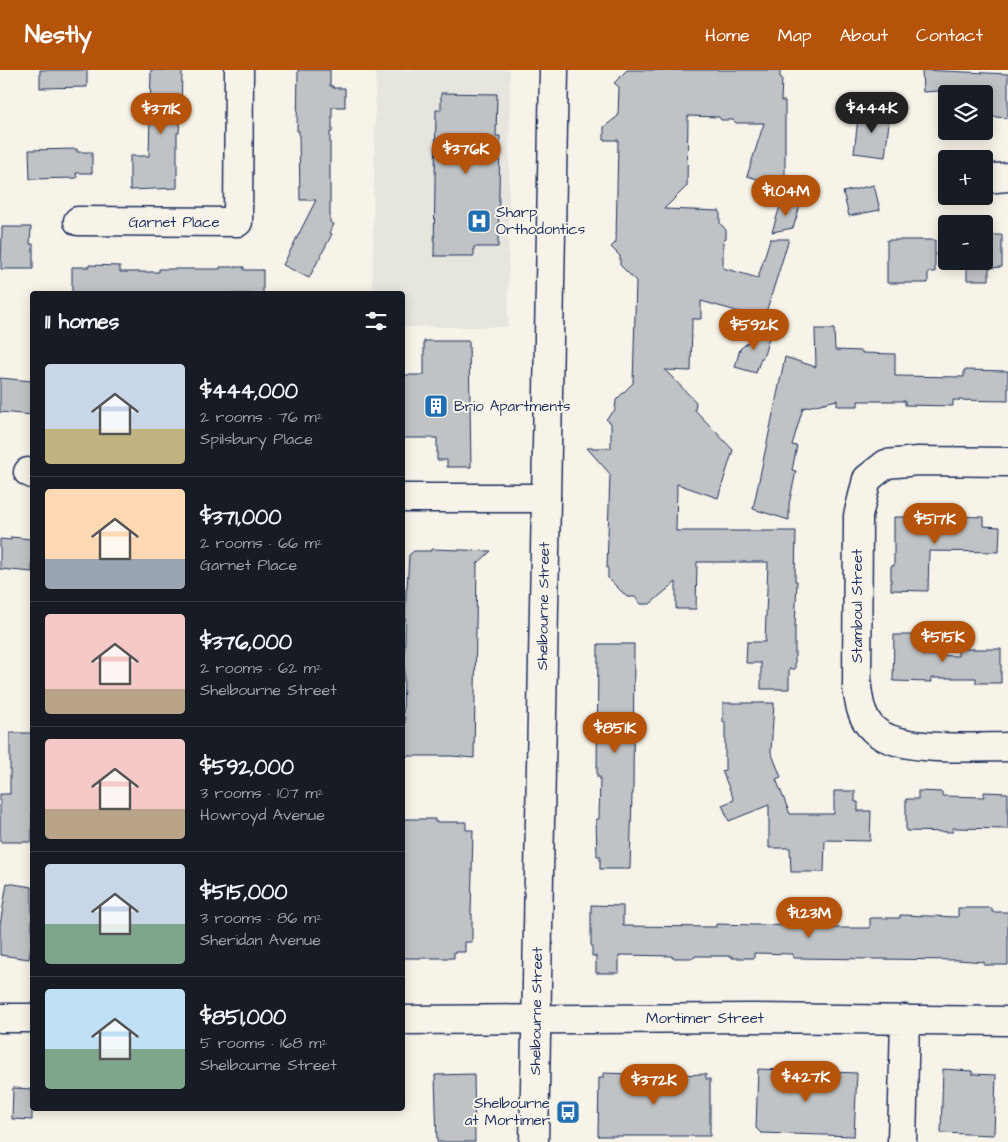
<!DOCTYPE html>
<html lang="en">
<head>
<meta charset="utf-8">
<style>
	body { margin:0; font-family:"Architects Daughter",sans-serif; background:#242831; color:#f1f3f6; height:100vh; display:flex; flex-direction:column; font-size:19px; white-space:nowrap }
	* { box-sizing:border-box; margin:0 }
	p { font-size:16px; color:#9ea1a6 }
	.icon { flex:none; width:28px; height:28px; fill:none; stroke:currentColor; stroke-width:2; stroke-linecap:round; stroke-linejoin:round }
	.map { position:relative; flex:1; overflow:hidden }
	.details { position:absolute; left:30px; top:221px; width:375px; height:820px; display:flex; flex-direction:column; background:#171b24; border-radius:5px; box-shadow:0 2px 12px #0003 }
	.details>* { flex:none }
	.fabs { position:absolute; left:938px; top:15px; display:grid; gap:10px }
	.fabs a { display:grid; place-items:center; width:55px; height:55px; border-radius:5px; background:#171b24; box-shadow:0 2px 12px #0003; font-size:25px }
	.price { position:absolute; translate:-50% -42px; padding:0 11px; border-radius:18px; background:#b45309; color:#fff; font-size:16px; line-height:32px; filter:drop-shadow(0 1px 2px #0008) }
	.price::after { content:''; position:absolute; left:50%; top:30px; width:15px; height:11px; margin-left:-8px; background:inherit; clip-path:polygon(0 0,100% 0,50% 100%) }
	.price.active { background:#222; color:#fff }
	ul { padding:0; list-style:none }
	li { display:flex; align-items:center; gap:15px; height:125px; padding:0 15px }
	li+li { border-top:1px solid #363941 }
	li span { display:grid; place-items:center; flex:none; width:140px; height:100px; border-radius:5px; color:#555 }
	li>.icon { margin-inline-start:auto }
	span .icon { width:60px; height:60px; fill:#fffc; stroke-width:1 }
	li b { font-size:21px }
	h2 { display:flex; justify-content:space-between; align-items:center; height:60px; padding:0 15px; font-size:21px }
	header { display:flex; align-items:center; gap:30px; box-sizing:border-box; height:70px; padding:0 25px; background:#b45309; color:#fff }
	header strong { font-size:24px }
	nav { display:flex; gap:28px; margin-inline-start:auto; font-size:18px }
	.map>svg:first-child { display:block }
</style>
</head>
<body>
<header>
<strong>Nestly</strong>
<nav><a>Home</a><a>Map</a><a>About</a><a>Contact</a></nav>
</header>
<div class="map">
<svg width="1008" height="1072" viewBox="0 0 1008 1072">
	<rect width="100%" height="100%" fill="#f7f3e8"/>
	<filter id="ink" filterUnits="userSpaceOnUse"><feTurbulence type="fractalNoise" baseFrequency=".02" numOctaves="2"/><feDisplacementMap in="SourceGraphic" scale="10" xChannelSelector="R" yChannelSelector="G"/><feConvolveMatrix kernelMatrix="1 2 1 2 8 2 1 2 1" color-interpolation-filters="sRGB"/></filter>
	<g filter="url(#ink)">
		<path fill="#e6e5de" d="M376 0H510L508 257H403L402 224H372Z"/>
		<path fill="#c0c3c5" stroke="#1b2f5e" d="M40 0H87V17L40 18Z
			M151 0H182L181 48H180L179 63H177V118L130 120V86H149Z
			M298 0H330V16H333V18H345V37H332V62H330V152L334 154 330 163 332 164 309 208 283 195 316 130H300L299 61H297Z
			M627 0H780V7L782 8 781 31H785V117L747 106 764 53H736L733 50H721L719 47 688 46 687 116 664 139 720 141V153L726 160V168L723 171V198L758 208 770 169H789L762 255 745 249 747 244 701 231V249H692L691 301 665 300 696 332 695 340 733 380 718 428 677 414 676 461H796L795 511H797L795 558V599H789V619H761V593H746L747 572H765L768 492H697L696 539H676V512L650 534H641L635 527H627L608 508V500L607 498 610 404 587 378H611V353L606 349 615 340 616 330 633 313 636 211 620 195V186L611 177 616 172 618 70H604V57L618 46 619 17 614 13Z
			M922 0 1008 4V48L984 46V24H979L980 17 941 19V21L923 22Z
			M441 23 497 24 496 66H500L498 177H474V186H434L436 40H441Z
			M859 40 890 44 885 87 854 83Z
			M77 79V82H92V103H76L77 108 30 109 29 80Z
			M874 115 880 140 849 146 843 122Z
			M781 133 800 136 793 158 772 162Z
			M2 157H31L30 174H33V199H1Z
			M984 165H1002V197L989 198V210H967V191H984Z
			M887 170H935V202H928V213H887Z
			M89 195 120 196V202H159V199H220V197H244V200H263V224H72V197H89Z
			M775 249 763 288H761L756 303 735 297 740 279Z
			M815 259H834L835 280 862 281V283L895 284V306L964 307V300L1008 301V331L953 330V336L905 335V331H858V336H837V330L803 338 792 375 797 376 792 400 796 401 789 434V450L753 439 785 287 816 297Z
			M424 271H469L471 397H447V390H437V368H402V305H424Z
			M0 308 32 311V345L0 342Z
			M910 445 984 447V456L1000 457 999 482 929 481 928 521 891 520V496H894V447H910Z
			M11 467 32 469V502L0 499V469L11 470Z
			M431 479 491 481 477 494 474 688 452 686H405V648H403L406 519H407L409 485 414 481H431Z
			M894 565H922V585L958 586V579H1001V613H976V608H931L932 612 893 611Z
			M598 574H634L633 724H632L630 799H600V786H597L596 749H599L600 707H597Z
			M723 633H774L771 682 781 707 776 709 790 744H834V721H855V732H858V741H871L870 771 825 770 824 802H791L790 778H769V735L729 751 722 735 734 730 722 701 725 700V652H723Z
			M10 663H32V772H0V724H10Z
			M918 721 942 722V726L984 727V722L1008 723V759L953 758V762L906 761V729H918Z
			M402 749H435V752H466V760H473L471 844H472V872H465V882H454V888H402Z
			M7 813 32 817V869L29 889 0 885V855Z
			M591 835 623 836V856L716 857V854L754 855 821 856V858H870V848H900V845L958 847V838H992V842H1008V895H984V892L958 890 793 888V884L754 883V888H732V886H695L694 888H672V886L622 885 619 886V903H596V886H592V875H591Z
			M758 999 857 1003 854 1066 761 1063 756 1058Z
			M943 999 972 1001V1004L996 1005 994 1065 941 1063Z
			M603 1003 632 1004V1006L676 1007V1005L706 1004V1009H710V1066H598L599 1008H603Z
			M474 1004 475 1072H437L435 1005Z
			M13 1018 32 1019V1050L12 1049Z"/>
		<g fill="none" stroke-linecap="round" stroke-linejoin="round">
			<g stroke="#1b2f5e" stroke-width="31">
				<path id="minor" d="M984 109 1008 107
					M78 151 238 152 239 0
					M1008 392 918 391 886 394 867 409 858 446 857 617C859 632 861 648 873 659 897 683 974 677 1008 677
					M28 402 32 404
					M402 428H546
					M0 948H32
					M402 950 753 948 1008 951
					M902 1072 905 949"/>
			</g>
			<g stroke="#1b2f5e" stroke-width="31">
				<path id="major" d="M534 1072 554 0"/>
			</g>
			<use href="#minor" stroke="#f7f3e8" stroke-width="28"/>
			<use href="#major" stroke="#f7f3e8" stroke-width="28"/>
		</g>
	</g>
	<defs>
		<g id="hospital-square" transform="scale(1.25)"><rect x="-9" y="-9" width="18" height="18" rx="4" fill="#1f6fb2" stroke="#f7f3e8"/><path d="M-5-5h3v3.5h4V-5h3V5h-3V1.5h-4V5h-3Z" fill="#fff"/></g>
		<g id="building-square" transform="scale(1.25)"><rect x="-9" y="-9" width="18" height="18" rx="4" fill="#1f6fb2" stroke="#f7f3e8"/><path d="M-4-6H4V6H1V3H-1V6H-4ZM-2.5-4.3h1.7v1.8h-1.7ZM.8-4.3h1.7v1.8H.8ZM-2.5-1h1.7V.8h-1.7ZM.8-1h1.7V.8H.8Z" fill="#fff"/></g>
		<g id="bus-square" transform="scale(1.25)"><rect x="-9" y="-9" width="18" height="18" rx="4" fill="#1f6fb2" stroke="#f7f3e8"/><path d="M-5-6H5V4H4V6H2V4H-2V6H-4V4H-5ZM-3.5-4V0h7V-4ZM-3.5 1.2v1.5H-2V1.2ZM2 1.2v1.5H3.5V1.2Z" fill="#fff"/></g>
	</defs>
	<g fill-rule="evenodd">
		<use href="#hospital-square" x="479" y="151"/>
		<use href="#building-square" x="436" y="336"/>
		<use href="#bus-square" x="568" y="1042"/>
	</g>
	<g text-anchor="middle" stroke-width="4" stroke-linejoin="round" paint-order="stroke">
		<g font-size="15" fill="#1b2f5e" stroke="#f7f3e8" text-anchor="start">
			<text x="496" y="147">Sharp<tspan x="496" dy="17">Orthodontics</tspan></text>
			<text x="454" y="341">Brio Apartments</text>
			<text x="550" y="1038" text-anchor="end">Shelbourne<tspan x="550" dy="17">at Mortimer</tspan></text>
		</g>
		<g font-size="15" fill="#1b2f5e" stroke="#f7f3e8">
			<text x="174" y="157">Garnet Place</text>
			<text transform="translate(543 536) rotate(-89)" y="5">Shelbourne Street</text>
			<text transform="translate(857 536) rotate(-90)" y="5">Stamboul Street</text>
			<text transform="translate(536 941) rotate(-89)" y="5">Shelbourne Street</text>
			<text x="705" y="953">Mortimer Street</text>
		</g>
	</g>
</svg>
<div class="fabs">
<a><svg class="icon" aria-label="layers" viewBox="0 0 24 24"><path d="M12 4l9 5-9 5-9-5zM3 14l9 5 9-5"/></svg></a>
<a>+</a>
<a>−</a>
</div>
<b class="price active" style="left:872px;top:64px">$444K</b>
<b class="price" style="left:161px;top:65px">$371K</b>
<b class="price" style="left:466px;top:105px">$376K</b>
<b class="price" style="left:786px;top:147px">$1.04M</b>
<b class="price" style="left:754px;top:281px">$592K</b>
<b class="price" style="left:935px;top:475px">$517K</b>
<b class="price" style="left:943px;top:593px">$515K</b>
<b class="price" style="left:615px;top:684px">$851K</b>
<b class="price" style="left:809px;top:869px">$1.23M</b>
<b class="price" style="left:806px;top:1033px">$427K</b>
<b class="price" style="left:654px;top:1036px">$372K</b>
<section class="details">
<h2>11 homes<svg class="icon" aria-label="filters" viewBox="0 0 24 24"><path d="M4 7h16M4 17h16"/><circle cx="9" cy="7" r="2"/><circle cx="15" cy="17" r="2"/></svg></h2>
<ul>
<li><span style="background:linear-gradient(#c9d6e8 65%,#c2b280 0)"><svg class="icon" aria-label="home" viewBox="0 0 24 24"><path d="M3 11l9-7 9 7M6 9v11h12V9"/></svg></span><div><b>$444,000</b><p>2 rooms · 76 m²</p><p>Spilsbury Place</p></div></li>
<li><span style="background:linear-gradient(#ffd9b3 70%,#9aa5b1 0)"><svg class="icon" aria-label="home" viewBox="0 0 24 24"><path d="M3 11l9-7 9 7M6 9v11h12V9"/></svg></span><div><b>$371,000</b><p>2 rooms · 66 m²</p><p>Garnet Place</p></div></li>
<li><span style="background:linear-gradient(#f6c9c9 75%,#b9a48a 0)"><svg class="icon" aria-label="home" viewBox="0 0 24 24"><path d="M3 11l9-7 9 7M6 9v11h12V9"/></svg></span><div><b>$376,000</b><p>2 rooms · 62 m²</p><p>Shelbourne Street</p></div></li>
<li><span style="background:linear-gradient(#f6c9c9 70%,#b9a48a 0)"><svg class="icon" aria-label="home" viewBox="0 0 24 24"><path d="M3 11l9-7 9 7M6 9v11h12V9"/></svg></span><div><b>$592,000</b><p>3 rooms · 107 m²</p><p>Howroyd Avenue</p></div></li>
<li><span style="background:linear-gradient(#c9d6e8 60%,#7fa58c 0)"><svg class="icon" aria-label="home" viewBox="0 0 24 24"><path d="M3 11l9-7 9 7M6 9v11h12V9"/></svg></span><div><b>$515,000</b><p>3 rooms · 86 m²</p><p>Sheridan Avenue</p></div></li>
<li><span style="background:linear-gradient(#bfe0f5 60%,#7fa58c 0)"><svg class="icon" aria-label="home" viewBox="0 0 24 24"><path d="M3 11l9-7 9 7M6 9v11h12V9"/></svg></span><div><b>$851,000</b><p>5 rooms · 168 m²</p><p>Shelbourne Street</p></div></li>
</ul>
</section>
</div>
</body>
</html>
